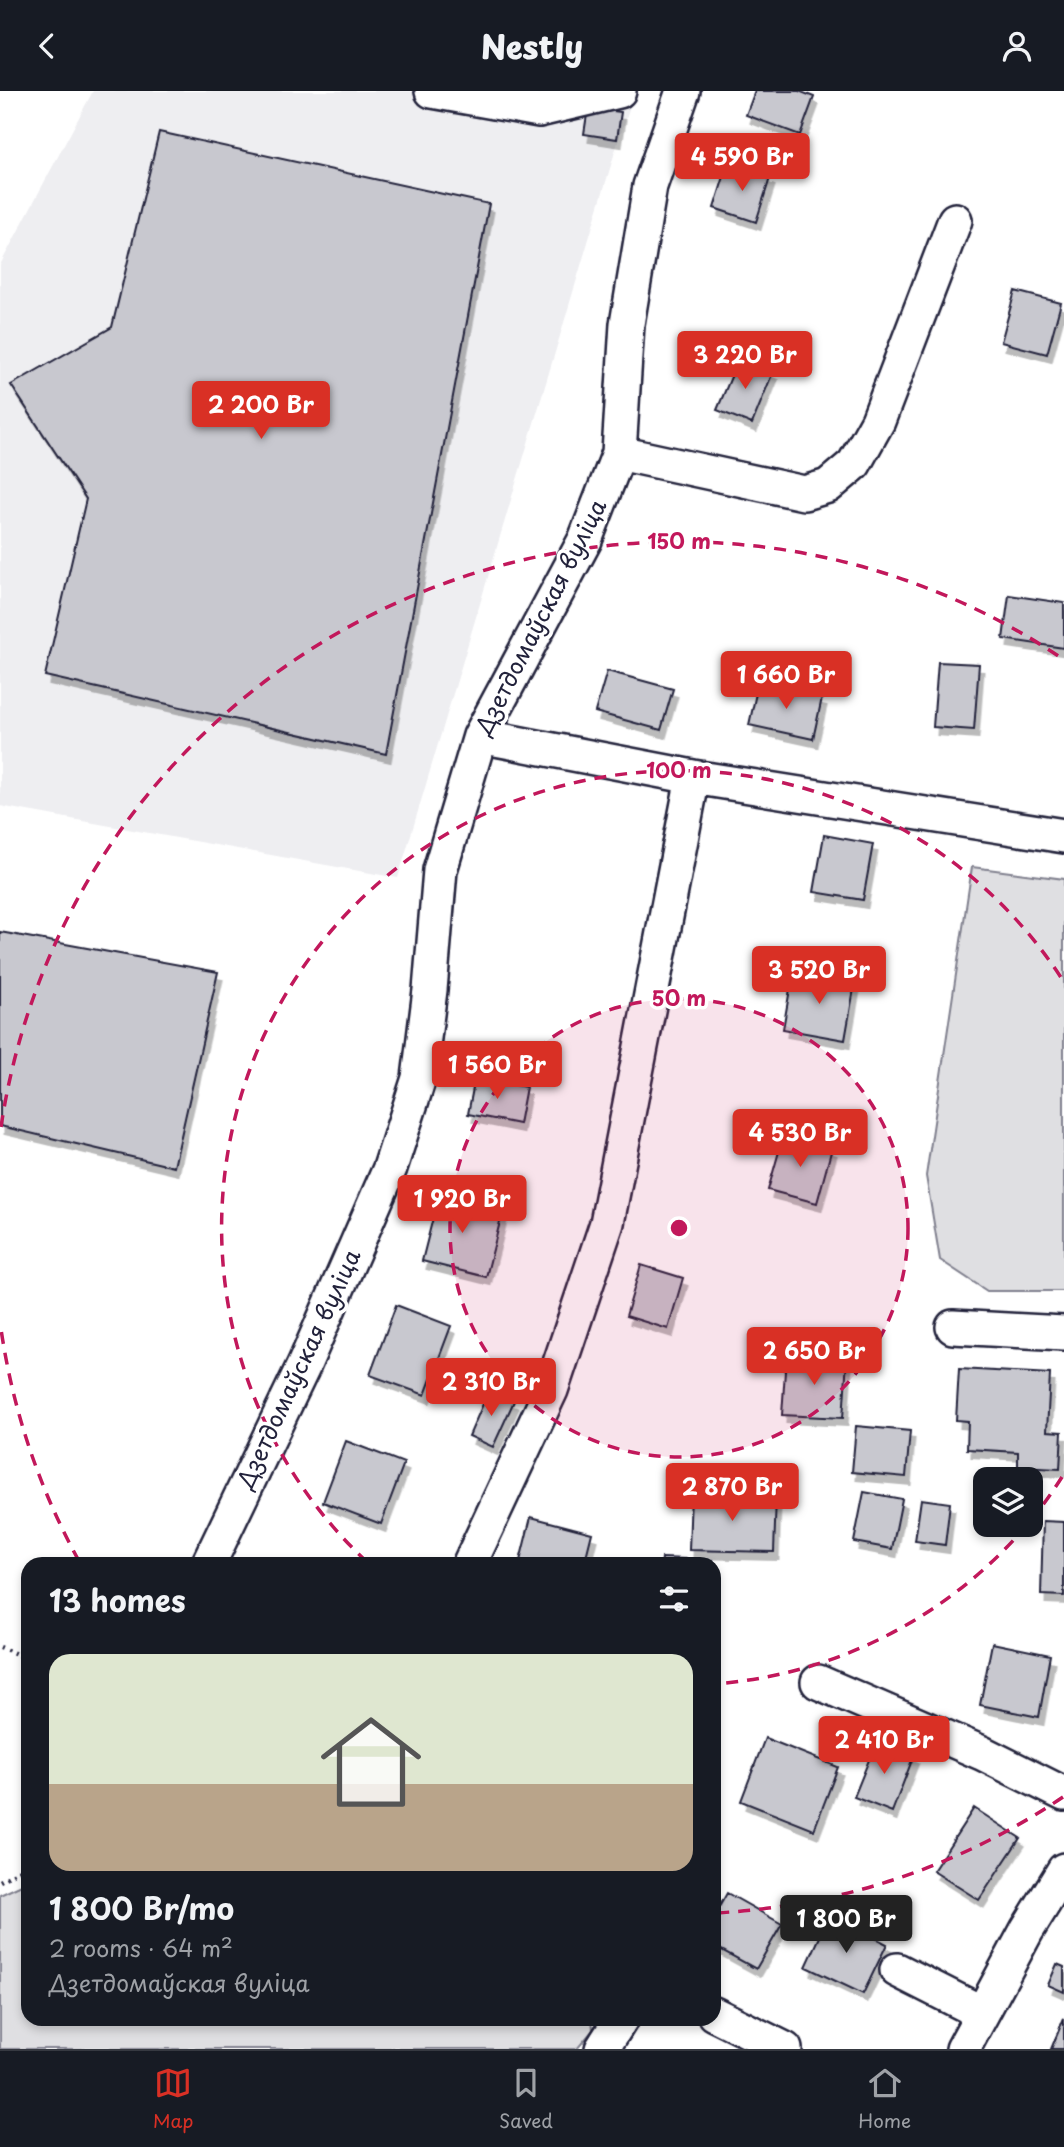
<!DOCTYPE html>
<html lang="en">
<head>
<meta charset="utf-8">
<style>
	body { margin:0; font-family:"Playpen Sans",sans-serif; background:#20242c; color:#f1f3f6; height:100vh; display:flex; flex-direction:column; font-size:26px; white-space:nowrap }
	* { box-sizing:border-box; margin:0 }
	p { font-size:23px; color:#9ea1a6 }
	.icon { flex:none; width:38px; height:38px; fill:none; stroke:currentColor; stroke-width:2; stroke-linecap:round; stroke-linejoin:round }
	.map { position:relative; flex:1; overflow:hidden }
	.sheet { position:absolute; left:21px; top:1466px; width:700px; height:469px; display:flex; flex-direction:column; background:#171b24; border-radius:21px; box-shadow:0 4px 10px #0003 }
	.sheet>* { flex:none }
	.fabs { position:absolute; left:973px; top:1376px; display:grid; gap:14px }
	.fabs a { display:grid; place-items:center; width:70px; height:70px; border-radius:14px; background:#171b24; box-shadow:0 4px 10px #0003; font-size:35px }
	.price { position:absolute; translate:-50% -60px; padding:0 16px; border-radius:7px; background:#d93025; color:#fff; font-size:23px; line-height:46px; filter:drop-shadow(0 2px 4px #0008) }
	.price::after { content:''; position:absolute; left:50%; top:42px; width:21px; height:16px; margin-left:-10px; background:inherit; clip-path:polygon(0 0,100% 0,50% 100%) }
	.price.on { background:#222; color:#fff }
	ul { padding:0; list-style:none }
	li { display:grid; align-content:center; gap:14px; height:371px; padding:0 28px }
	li+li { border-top:2px solid #363941 }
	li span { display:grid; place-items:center; height:217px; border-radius:21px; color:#555 }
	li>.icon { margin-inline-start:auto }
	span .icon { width:126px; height:126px; fill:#fffc; stroke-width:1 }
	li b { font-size:30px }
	h2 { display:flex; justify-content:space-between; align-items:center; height:84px; padding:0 28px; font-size:30px }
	header { display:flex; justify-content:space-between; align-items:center; height:91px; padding:0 28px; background:#171b24; font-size:32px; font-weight:800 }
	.tab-bar { display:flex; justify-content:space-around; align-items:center; height:98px; border-top:2px solid #363941; background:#171b24; font-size:19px; color:#9ea1a6 }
	.tab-bar a { display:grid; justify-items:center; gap:4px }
	.tab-bar .on { color:#d93025 }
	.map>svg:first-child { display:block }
</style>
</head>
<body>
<header><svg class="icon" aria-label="back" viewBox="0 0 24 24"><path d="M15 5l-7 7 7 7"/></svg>Nestly<svg class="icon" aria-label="person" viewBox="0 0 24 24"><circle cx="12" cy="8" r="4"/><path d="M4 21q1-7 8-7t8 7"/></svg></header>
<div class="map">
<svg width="1064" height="1958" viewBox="0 0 1064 1958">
	<defs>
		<filter id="shadow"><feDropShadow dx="4.5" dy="8" stdDeviation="0" flood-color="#0004"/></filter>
	</defs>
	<rect width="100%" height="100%" fill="#fff"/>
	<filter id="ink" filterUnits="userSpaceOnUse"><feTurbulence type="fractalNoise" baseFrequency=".0143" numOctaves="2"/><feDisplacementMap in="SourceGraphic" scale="14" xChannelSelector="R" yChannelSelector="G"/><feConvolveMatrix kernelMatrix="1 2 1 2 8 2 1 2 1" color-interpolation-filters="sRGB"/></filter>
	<g filter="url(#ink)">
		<path fill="#eeeef1" d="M93 0H635L617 54 398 787 0 715V174Z"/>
		<path fill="#dfdfe2" stroke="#80808e" stroke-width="2" d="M972 776 1064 788V1200H987L940 1169 926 1085Z
			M28 1791V1928H592L593 1939 577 1958H0V1804Z"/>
		<path fill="#c8c8cf" stroke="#22223b" stroke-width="2" filter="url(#shadow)" d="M755 0H799L814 6 800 44 746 24Z
			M588 17 621 21 617 48 584 43Z
			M159 41 489 113 386 663 45 585 86 408 11 294 112 236Z
			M728 73 770 87 756 131 714 117Z
			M1015 200 1061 212 1047 263 1001 251Z
			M739 267 773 281 752 333 717 319Z
			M1009 504 1064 512V557L1003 548Z
			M938 571 979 573 974 639 933 636Z
			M607 580 673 598 661 639 595 621Z
			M758 593 822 607 813 648 749 634Z
			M824 744 873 753 863 809 814 801Z
			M0 841 218 881 174 1076 0 1035Z
			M793 881 855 892 845 949 783 938Z
			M475 987 526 996 519 1033 468 1023Z
			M784 1043 832 1057 817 1112 768 1099Z
			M439 1103 503 1119 486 1186 422 1170Z
			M641 1174 683 1187 668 1238 626 1225Z
			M396 1214 451 1235 425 1304 370 1284Z
			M786 1265 847 1269 843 1327 782 1324Z
			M959 1278 1050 1283 1047 1340 1062 1341 1060 1378 1018 1376V1361L967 1358 968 1330 956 1329Z
			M489 1299 514 1310 493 1356 469 1345Z
			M856 1335 910 1340 906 1386 852 1381Z
			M346 1350 404 1372 381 1433 323 1411Z
			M864 1401 902 1408 892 1458 854 1451Z
			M691 1403 776 1406 774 1461 689 1459Z
			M921 1408 950 1412 945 1454 915 1450Z
			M531 1426 592 1442 584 1474H519Z
			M1043 1430 1064 1431V1505L1041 1504Z
			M662 1467 712 1469 711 1474H661Z
			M992 1552 1050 1564 1039 1626 980 1614Z
			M765 1647 838 1676 814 1739 741 1710Z
			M877 1649 914 1664 892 1721 854 1706Z
			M974 1717 1020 1747 979 1809 933 1780Z
			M727 1802 782 1833 756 1878 714 1855V1825Z
			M830 1824 887 1853 863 1903 806 1876Z
			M1057 1873 1064 1876V1901L1048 1894Z
			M1064 1927V1958H1051Z"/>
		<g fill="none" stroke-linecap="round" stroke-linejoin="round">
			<g stroke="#22223b" stroke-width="38">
				<path id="minor" d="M432 0 539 19 619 0
					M619 362 804 402 828 395 854 373 878 330 955 129
					M480 645 693 686 1064 745
					M953 1236 1064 1242
					M208 1474 304 1274 390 1077 419 987 430 899 440 779 480 645 585 449 619 362 627 233 650 95 683 0
					M469 1474 551 1299 607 1132 693 686
					M818 1591 982 1662 1064 1703
					M897 1879 982 1922
					M714 1923 785 1958
					M602 1958 621 1928
					M963 1958 1027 1839 1064 1779"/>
			</g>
			<path stroke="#22223b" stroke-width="4.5" stroke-dasharray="2 5" stroke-linecap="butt" d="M0 1556 28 1568
				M0 1790 28 1775"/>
			<use href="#minor" stroke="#fff" stroke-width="33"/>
		</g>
	</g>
	<circle cx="679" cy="1137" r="229" fill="#c2185b" fill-opacity=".12"/>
	<g fill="none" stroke="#c2185b" stroke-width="3.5" stroke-dasharray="12 9">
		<circle cx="679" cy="1137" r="229"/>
		<path d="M1062 1386A457 457 0 0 1 1032 1428M1027 1434A457 457 0 0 1 715 1593M367 1471A457 457 0 1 1 1062 888"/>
		<path d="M1063 1706A686 686 0 0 1 715 1822M79 1470A686 686 0 0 1 1 1238M1 1036A686 686 0 0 1 1063 568"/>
	</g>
	<g text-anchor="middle" stroke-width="7" stroke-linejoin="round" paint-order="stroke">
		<g font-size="23" fill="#22223b" stroke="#fff">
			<text transform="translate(541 526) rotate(-63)" y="8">Дзетдомаўская вуліца</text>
			<text transform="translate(299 1278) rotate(-65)" y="8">Дзетдомаўская вуліца</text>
		</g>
	</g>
	<circle cx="679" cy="1137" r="10" fill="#c2185b" stroke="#fff" stroke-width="3.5"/>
	<g font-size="21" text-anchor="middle" font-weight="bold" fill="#c2185b" stroke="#fff" stroke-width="7" stroke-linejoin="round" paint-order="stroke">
		<text x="679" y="458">150 m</text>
		<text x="679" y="687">100 m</text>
		<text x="679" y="915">50 m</text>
	</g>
</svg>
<div class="fabs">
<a><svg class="icon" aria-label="layers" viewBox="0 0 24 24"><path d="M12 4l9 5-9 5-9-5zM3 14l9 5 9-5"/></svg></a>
</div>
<b class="price" style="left:742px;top:102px">4 590 Br</b>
<b class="price" style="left:745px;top:300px">3 220 Br</b>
<b class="price" style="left:261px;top:350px">2 200 Br</b>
<b class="price" style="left:786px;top:620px">1 660 Br</b>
<b class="price" style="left:819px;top:915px">3 520 Br</b>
<b class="price" style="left:497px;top:1010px">1 560 Br</b>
<b class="price" style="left:800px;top:1078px">4 530 Br</b>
<b class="price" style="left:462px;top:1144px">1 920 Br</b>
<b class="price" style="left:814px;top:1296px">2 650 Br</b>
<b class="price" style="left:491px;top:1327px">2 310 Br</b>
<b class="price" style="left:732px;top:1432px">2 870 Br</b>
<b class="price" style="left:884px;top:1685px">2 410 Br</b>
<b class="price on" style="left:846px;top:1864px">1 800 Br</b>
<section class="sheet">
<h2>13 homes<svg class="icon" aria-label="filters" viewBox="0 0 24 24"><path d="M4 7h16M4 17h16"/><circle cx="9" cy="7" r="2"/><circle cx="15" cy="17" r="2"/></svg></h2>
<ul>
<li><span style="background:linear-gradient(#dfe7d0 60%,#b9a48a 0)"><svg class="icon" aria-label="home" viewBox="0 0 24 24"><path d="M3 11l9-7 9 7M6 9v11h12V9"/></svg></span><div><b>1 800 Br/mo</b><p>2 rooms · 64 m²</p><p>Дзетдомаўская вуліца</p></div></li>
</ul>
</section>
</div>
<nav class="tab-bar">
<a class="on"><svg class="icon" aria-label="map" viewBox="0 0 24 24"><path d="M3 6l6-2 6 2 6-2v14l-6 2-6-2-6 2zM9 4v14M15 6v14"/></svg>Map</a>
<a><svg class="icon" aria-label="saved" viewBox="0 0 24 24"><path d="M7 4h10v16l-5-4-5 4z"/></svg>Saved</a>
<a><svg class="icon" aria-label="home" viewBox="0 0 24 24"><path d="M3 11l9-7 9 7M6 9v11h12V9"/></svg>Home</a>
</nav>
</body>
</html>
